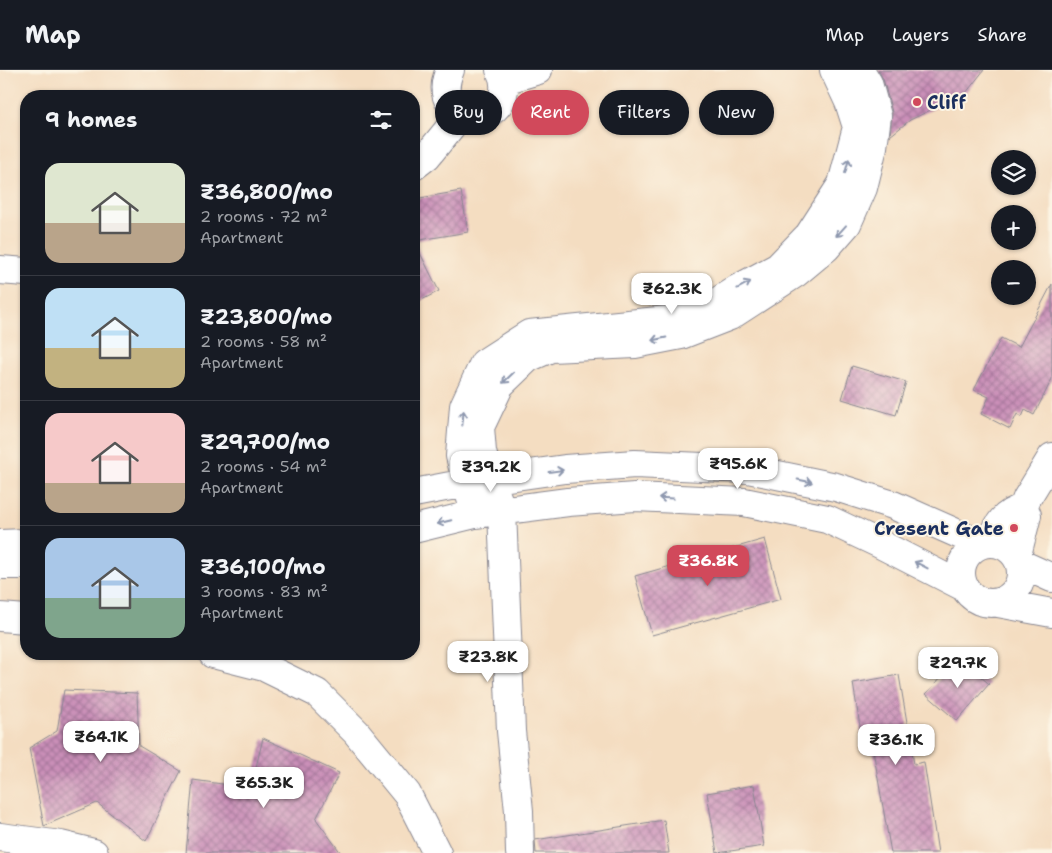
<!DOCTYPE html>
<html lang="en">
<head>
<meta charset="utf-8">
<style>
	body { margin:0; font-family:"Shantell Sans",sans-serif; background:#242831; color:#f1f3f6; height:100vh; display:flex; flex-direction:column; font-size:19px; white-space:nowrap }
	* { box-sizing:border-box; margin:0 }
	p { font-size:16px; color:#9ea1a6 }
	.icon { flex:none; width:28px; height:28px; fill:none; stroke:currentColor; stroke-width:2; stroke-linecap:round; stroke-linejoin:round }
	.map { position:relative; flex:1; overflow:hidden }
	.details { position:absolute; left:20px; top:20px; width:400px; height:570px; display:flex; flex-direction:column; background:#171b24; border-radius:20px; box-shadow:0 1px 4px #0004 }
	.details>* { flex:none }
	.banner { position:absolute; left:435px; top:20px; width:475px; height:45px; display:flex; gap:10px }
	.controls { position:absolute; left:991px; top:80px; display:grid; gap:10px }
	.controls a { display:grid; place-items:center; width:45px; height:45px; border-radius:50%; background:#171b24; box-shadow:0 1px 4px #0004; font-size:25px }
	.price { position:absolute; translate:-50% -42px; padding:0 11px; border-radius:10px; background:#fff; color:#222; font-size:16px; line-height:32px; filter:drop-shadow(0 1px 2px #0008) }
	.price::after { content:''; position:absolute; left:50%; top:30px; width:15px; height:11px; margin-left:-8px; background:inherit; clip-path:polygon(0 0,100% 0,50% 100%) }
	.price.selected { background:#d1495b; color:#fff }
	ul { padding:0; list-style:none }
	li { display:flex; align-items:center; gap:15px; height:125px; padding:0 25px }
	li+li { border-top:1px solid #363941 }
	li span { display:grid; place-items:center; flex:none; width:140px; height:100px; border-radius:15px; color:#555 }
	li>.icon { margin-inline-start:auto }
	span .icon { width:60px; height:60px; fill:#fffc; stroke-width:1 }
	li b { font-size:21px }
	h2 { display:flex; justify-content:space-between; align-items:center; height:60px; padding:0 25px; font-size:21px }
	.tag { padding:0 18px; border-radius:22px; background:#171b24; box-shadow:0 1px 4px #0004; font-size:18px; line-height:45px }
	.tag.selected { background:#d1495b; color:#fff }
	header { display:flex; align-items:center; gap:30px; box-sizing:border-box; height:70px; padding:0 25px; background:#171b24; border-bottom:1px solid #363941 }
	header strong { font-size:24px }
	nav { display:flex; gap:28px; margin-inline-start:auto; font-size:18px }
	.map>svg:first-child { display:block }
</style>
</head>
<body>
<header>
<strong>Map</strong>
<nav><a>Map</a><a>Layers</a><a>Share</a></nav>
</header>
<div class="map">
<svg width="1052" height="783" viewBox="0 0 1052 783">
	<defs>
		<pattern id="building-cross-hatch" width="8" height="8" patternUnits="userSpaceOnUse" patternTransform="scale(1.25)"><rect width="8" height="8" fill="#ca8fb8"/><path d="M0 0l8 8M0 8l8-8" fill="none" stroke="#a37599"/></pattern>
	</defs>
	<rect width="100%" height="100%" fill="#fcf5e5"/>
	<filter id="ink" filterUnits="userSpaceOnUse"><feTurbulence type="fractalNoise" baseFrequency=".02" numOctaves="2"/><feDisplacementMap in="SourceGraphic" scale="10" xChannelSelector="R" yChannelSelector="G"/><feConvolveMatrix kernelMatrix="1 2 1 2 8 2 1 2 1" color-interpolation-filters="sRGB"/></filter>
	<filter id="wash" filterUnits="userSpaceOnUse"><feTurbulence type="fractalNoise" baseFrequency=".0096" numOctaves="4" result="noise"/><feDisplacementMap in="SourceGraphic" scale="20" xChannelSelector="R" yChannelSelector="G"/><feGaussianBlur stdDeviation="1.12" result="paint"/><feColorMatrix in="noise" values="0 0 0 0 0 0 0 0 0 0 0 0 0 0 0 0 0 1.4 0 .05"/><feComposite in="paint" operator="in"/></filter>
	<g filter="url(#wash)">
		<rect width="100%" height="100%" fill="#f4ddc1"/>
		<g id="blocks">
			<path fill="url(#building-cross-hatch)" d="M878 0H984L962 28 939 36 910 50 890 66 892 42 883 9Z
				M461 121 468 162 414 171 439 221 414 234V129Z
				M1052 214V309L1034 345 1025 340 1022 347 1017 344 1010 359 981 344 989 327 974 320 1001 268 1019 277Z
				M852 296 906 312 896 345 842 329Z
				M765 469 781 529 652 565 635 506Z
				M959 587 989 614 957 651 926 624Z
				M899 605 914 694 924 692 938 783H891L872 674 863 675 853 613Z
				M64 620 137 623 139 676 181 701 146 771 97 733 44 756 29 678 57 661Z
				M263 668 339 703 316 749 341 783H186L193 710 251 718Z
				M754 715 764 776 717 783 707 723Z
				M664 750 669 783H536L535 770Z"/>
		</g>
	</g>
	<g filter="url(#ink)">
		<use href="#blocks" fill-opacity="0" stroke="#888690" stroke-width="1"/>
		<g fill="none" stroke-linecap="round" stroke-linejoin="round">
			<g stroke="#888690" stroke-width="30">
				<path id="minor" d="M450 0C445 11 443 22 450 33 474 65 518 35 500 0
					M504 10 538 0
					M414 96 427 86 462 43
					M0 200 26 202
					M414 423 466 413 565 399 635 394 748 399 836 417 893 435 981 474
					M475 444 460 386 464 336 484 293 529 264 668 250 706 239 737 219 778 197 809 165 842 114 857 57 849 32 834 0
					M414 459 475 444 568 432 635 427 744 432 827 449 878 473 964 517
					M991 472C998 454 1004 443 1023 438
					M961 503a30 30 0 1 1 60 0a30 30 0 1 1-60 0Z
					M0 474 26 473
					M1017 485 1027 445 1023 438 1027 428 1052 387
					M1021 494 1052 508
					M0 495H26
					M998 533 1052 543
					M0 547 26 549
					M213 584 264 597 317 623 356 662 407 724 437 783
					M0 767 61 775 94 783
					M520 783 519 741 511 661 502 441 486 397 482 382 480 357 500 315 528 288 551 278 635 274 681 265 730 246 796 203 826 178 847 154 863 118 873 77 877 46 868 13 860 0"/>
			</g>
			<use href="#minor" stroke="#fff" stroke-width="28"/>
		</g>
		<defs><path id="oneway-shaft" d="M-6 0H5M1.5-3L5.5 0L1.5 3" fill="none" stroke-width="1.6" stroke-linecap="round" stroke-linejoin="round" transform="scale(1.25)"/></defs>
		<g stroke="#8d97ae">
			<use href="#oneway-shaft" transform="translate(847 96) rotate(-75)"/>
			<use href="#oneway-shaft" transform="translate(841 161) rotate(132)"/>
			<use href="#oneway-shaft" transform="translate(744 215) rotate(-28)"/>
			<use href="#oneway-shaft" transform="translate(659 269) rotate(168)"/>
			<use href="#oneway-shaft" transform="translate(508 308) rotate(136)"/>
			<use href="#oneway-shaft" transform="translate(463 348) rotate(-85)"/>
			<use href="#oneway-shaft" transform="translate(556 401) rotate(-8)"/>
			<use href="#oneway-shaft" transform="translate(805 411) rotate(12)"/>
			<use href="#oneway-shaft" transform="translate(666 428) rotate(-177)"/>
			<use href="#oneway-shaft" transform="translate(444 452) rotate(167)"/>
			<use href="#oneway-shaft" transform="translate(921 495) rotate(-153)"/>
		</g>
	</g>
	<g fill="#d1495b" stroke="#fcf5e5" stroke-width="2">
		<circle cx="917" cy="32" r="5"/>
		<circle cx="1014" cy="458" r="5"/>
	</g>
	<g text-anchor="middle" stroke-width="4" stroke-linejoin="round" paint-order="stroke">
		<g font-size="19" font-weight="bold" fill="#1b2f5e" stroke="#fcf5e5" text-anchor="start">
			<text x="927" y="39">Cliff</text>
			<text x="1004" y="465" text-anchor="end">Cresent Gate</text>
		</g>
	</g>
</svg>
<div class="controls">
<a><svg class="icon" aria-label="layers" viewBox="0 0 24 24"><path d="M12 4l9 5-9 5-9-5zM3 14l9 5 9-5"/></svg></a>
<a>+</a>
<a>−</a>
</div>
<b class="price" style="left:672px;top:245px">₹62.3K</b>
<b class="price" style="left:738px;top:420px">₹95.6K</b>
<b class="price" style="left:491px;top:423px">₹39.2K</b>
<b class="price selected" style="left:708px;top:517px">₹36.8K</b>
<b class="price" style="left:488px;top:613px">₹23.8K</b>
<b class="price" style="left:958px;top:619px">₹29.7K</b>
<b class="price" style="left:101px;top:693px">₹64.1K</b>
<b class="price" style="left:896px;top:696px">₹36.1K</b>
<b class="price" style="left:264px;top:739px">₹65.3K</b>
<div class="banner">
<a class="tag">Buy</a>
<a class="tag selected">Rent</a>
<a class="tag">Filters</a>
<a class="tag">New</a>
</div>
<section class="details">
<h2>9 homes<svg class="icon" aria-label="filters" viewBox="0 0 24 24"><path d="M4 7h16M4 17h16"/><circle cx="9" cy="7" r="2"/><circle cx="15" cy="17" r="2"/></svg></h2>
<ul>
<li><span style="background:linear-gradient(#dfe7d0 60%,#b9a48a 0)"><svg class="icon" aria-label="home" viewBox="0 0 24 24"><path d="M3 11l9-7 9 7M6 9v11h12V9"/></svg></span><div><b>₹36,800/mo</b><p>2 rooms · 72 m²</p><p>Apartment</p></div></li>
<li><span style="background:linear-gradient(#bfe0f5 60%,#c2b280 0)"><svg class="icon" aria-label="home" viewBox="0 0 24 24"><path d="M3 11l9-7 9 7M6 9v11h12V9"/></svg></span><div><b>₹23,800/mo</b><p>2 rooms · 58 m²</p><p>Apartment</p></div></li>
<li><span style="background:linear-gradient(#f6c9c9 70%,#b9a48a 0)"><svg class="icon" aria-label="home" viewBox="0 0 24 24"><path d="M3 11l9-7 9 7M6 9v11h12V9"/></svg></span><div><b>₹29,700/mo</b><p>2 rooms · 54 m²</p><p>Apartment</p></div></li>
<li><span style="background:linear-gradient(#a9c7e8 60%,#7fa58c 0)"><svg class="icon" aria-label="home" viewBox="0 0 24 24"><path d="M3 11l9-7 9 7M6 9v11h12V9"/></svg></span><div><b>₹36,100/mo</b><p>3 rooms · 83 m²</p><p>Apartment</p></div></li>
</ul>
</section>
</div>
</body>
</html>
